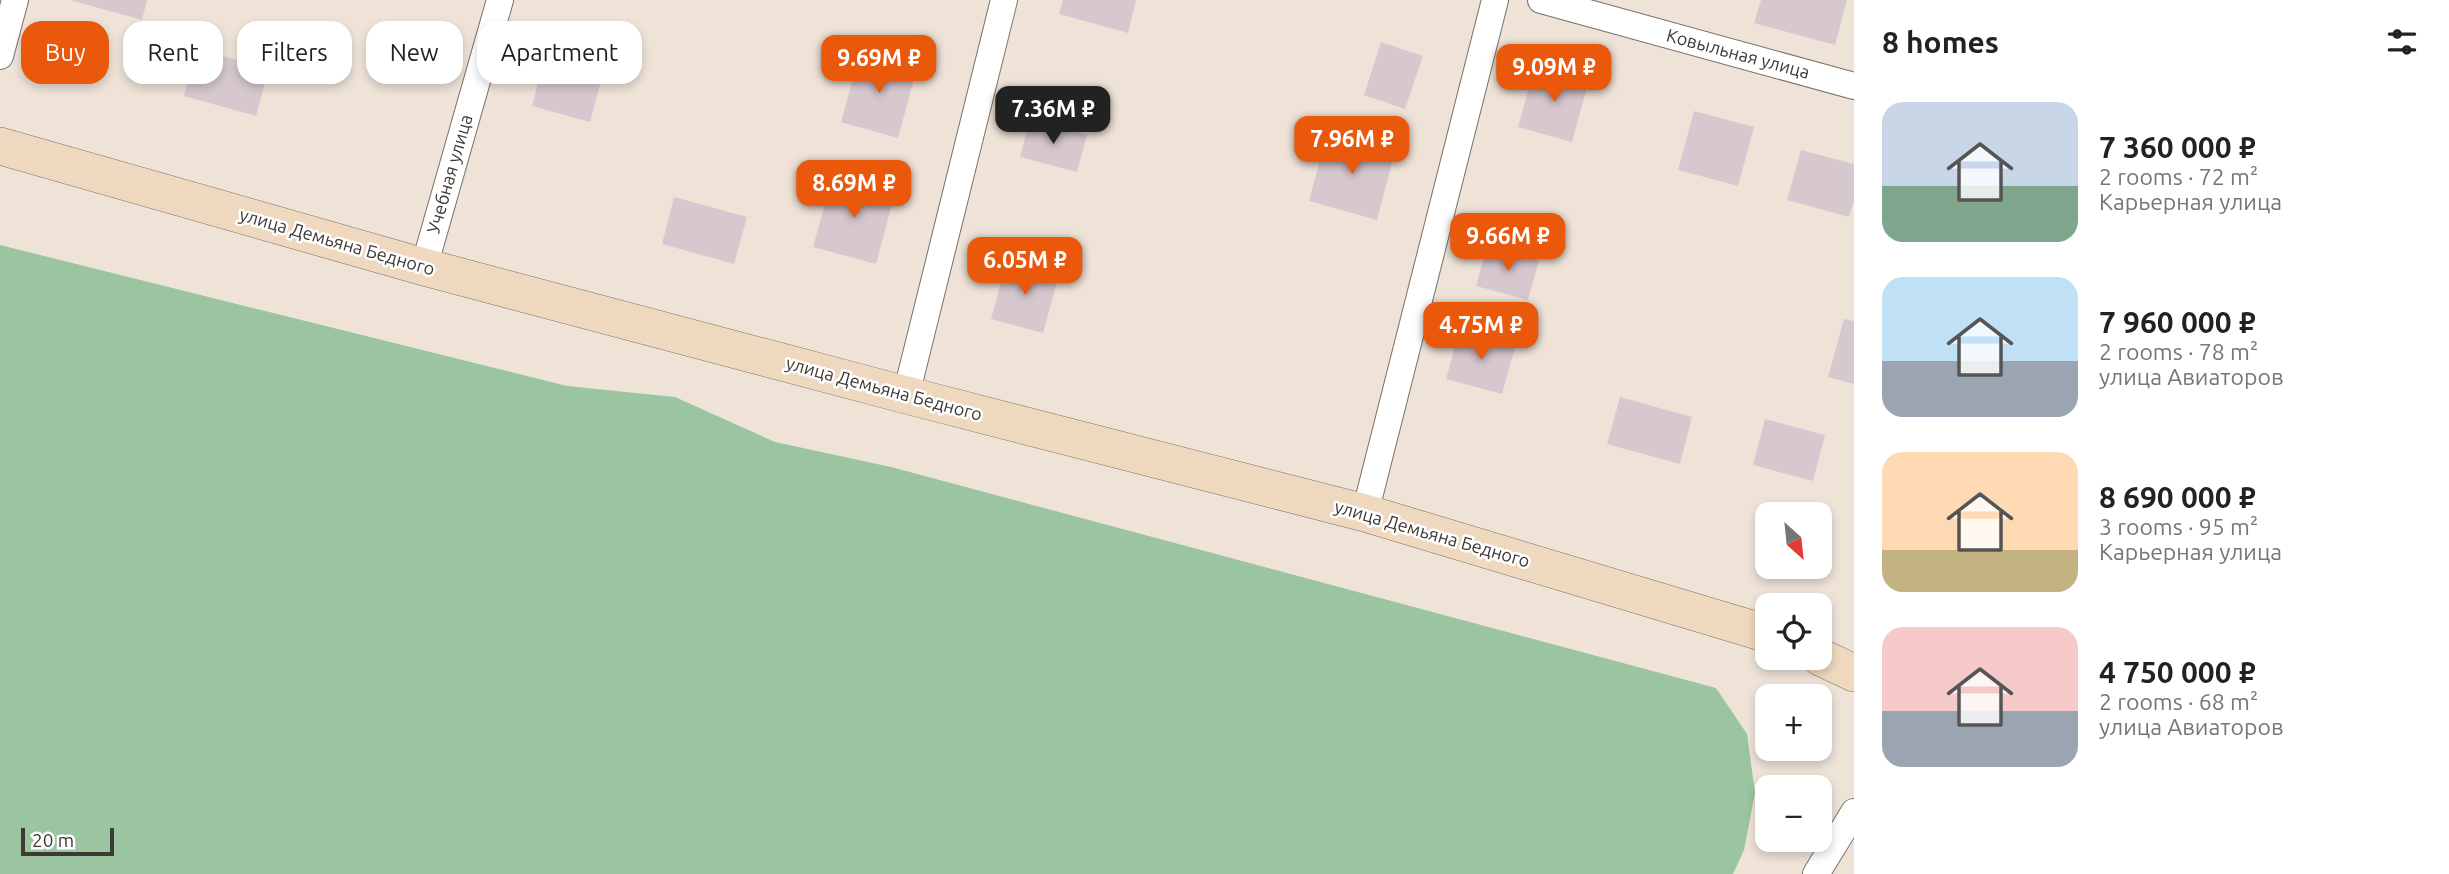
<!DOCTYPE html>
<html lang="en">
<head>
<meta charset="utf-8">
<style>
	body { margin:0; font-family:Ubuntu,sans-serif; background:#f6f6f6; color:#222; height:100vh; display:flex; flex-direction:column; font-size:26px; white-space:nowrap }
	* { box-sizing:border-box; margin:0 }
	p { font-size:23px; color:#767676 }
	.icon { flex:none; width:38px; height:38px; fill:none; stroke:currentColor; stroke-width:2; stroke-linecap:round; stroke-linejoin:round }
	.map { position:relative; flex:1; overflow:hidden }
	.panel { display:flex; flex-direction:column; background:#fff; width:595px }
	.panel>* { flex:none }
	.banner { position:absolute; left:21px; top:21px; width:665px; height:63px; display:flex; gap:14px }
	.needle { width:46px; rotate:153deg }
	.buttons { position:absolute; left:1755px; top:502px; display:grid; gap:14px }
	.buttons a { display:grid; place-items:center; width:77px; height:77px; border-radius:14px; background:#fff; box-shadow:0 4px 10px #0003; font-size:35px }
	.scale { position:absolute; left:21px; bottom:18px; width:93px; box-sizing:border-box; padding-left:7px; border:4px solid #3d3934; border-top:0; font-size:19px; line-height:24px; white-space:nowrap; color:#3d3934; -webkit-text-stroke:5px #fff; paint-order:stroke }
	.price { position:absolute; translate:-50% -60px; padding:0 16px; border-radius:14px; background:#ea580c; color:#fff; font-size:23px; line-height:46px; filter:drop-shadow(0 2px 4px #0008) }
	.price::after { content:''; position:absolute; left:50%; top:42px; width:21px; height:16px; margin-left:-10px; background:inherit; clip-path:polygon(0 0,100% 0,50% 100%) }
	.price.current { background:#222; color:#fff }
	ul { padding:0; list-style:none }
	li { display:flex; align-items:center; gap:21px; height:175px; padding:0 28px }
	li span { display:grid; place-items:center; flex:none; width:196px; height:140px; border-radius:21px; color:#555 }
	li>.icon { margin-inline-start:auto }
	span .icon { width:84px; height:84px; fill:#fffc; stroke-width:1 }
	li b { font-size:30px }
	h2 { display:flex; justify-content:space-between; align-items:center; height:84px; padding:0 28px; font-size:30px }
	.chip { padding:0 24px; border-radius:21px; background:#fff; box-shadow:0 4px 10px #0003; font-size:24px; line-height:63px }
	.chip.current { background:#ea580c; color:#fff }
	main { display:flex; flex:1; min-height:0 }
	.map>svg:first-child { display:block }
</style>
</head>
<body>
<main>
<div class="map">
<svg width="1854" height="874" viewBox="0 0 1854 874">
	<rect width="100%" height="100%" fill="#efe3d8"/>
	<path fill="#9bc5a0" d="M0 245 567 386 675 397 775 442 891 467 1716 688 1747 734 1755 793 1744 850 1733 874H0Z"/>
	<path fill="#d7c8d0" d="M70 0H147L142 20Z
		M1063 0H1136L1128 33 1059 14Z
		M1761 0H1847L1835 45 1754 23Z
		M1381 42 1423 56 1405 109 1364 95Z
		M548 46 606 62 590 122 532 106Z
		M197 49 269 69 256 116 184 96Z
		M860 52 917 68 898 138 841 122Z
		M1535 66 1589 80 1572 142 1518 127Z
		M1694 111 1754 127 1738 186 1678 170Z
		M1030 119 1087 135 1077 172 1020 157Z
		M1327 133 1395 151 1377 220 1309 201Z
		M1801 150 1854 164V200L1849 217 1787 200Z
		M833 176 895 193 876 264 813 247Z
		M674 197 747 217 734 264 662 244Z
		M1487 246 1539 260 1528 300 1476 286Z
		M1007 261 1059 275 1043 333 991 319Z
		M1844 319 1854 321V384L1828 377Z
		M1460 329 1516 344 1502 394 1446 379Z
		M1620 397 1692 417 1680 464 1607 444Z
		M1765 419 1825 435 1813 481 1753 465Z"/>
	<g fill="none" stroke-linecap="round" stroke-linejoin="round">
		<g stroke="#796f64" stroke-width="28">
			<path id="street" d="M1541 0 1854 86
				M0 56 15 0
				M424 267 500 0
				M906 395 1004 0
				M1365 513 1495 0
				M1816 874 1854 812"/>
		</g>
		<g stroke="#796f64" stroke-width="38">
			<path id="secondary" d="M0 146 424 267 906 395 1365 513 1768 634
				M1820 657 1854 673"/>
		</g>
		<use href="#street" stroke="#fff" stroke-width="26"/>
		<use href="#secondary" stroke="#efd9be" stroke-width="37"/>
	</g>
	<g text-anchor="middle" stroke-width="5" stroke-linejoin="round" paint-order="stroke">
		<g font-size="18" fill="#3d3934" stroke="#fff">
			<text transform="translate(1738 54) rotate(15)" y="6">Ковыльная улица</text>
			<text transform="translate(450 174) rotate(-74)" y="6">Учебная улица</text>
			<text transform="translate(337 242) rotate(16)" y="6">улица Демьяна Бедного</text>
			<text transform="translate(884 389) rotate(15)" y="6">улица Демьяна Бедного</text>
			<text transform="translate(1432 534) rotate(16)" y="6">улица Демьяна Бедного</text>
		</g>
	</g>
</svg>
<div class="buttons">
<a><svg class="needle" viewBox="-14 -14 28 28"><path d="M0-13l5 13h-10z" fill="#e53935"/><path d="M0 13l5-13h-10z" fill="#767676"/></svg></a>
<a><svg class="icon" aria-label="locate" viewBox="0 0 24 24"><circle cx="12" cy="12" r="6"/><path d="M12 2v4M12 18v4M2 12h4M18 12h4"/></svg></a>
<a>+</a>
<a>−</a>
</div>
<div class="scale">20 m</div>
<b class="price" style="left:879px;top:95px">9.69M ₽</b>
<b class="price" style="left:1554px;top:104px">9.09M ₽</b>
<b class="price current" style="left:1053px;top:146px">7.36M ₽</b>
<b class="price" style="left:1352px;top:176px">7.96M ₽</b>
<b class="price" style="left:854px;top:220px">8.69M ₽</b>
<b class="price" style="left:1508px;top:273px">9.66M ₽</b>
<b class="price" style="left:1025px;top:297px">6.05M ₽</b>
<b class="price" style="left:1481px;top:362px">4.75M ₽</b>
<div class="banner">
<a class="chip current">Buy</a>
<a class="chip">Rent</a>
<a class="chip">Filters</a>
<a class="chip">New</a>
<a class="chip">Apartment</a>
</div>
</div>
<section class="panel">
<h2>8 homes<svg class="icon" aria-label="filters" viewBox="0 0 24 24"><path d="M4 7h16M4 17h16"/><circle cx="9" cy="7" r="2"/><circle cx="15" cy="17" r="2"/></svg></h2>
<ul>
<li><span style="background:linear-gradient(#c9d6e8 60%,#7fa58c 0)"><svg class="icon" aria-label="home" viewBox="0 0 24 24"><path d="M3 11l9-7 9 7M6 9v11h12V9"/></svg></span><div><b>7 360 000 ₽</b><p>2 rooms · 72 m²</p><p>Карьерная улица</p></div></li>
<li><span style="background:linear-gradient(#bfe0f5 60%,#9aa5b1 0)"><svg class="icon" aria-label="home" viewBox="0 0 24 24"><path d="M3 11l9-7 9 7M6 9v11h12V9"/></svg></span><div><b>7 960 000 ₽</b><p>2 rooms · 78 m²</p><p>улица Авиаторов</p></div></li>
<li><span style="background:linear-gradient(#ffd9b3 70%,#c2b280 0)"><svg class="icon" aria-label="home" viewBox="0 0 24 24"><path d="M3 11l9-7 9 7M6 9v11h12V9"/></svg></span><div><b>8 690 000 ₽</b><p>3 rooms · 95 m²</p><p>Карьерная улица</p></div></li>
<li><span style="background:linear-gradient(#f6c9c9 60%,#9aa5b1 0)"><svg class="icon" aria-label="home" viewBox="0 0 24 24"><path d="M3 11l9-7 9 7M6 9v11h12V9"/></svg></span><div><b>4 750 000 ₽</b><p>2 rooms · 68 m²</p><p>улица Авиаторов</p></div></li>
</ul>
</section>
</main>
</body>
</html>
